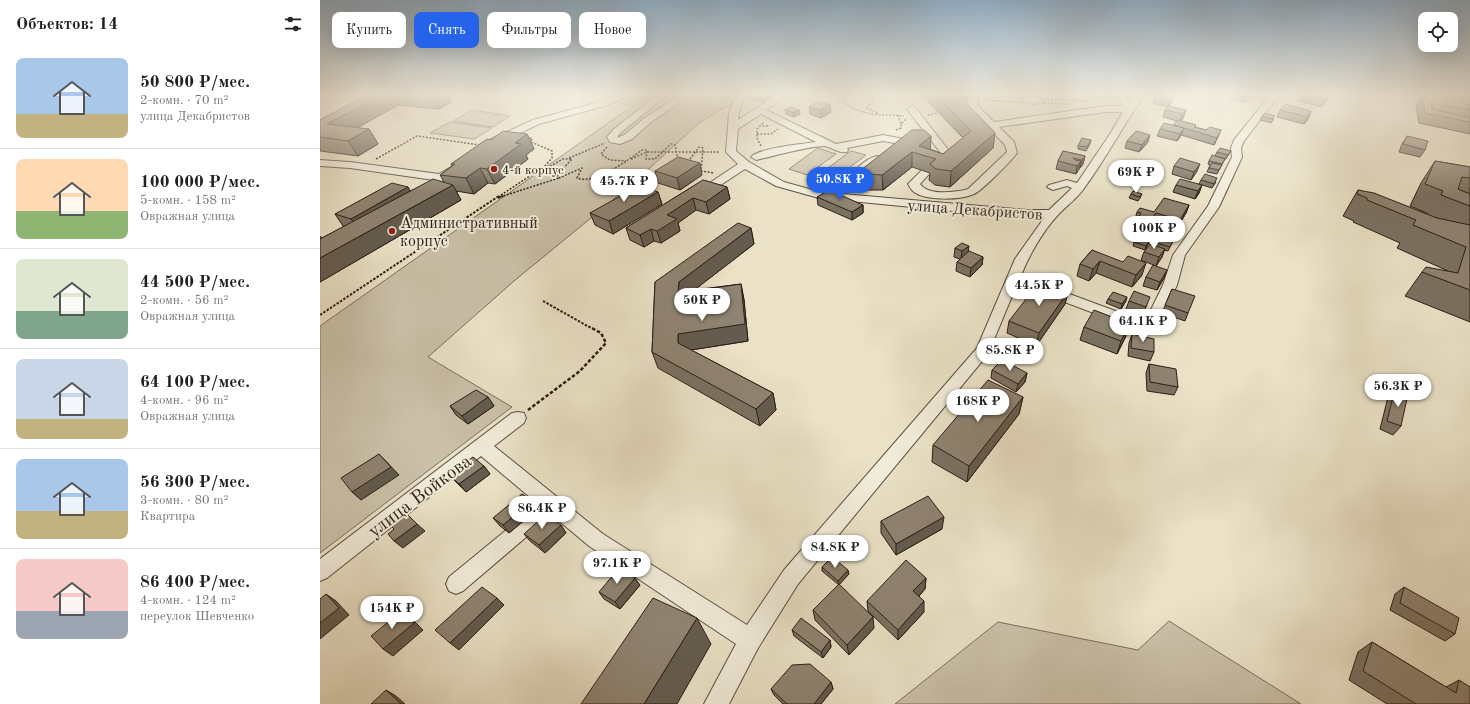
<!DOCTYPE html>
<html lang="ru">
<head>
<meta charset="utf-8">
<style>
	body { margin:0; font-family:"Old Standard TT",serif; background:#f6f6f6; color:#202124; height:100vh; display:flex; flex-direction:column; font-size:15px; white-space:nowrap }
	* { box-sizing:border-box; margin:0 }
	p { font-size:13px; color:#757577 }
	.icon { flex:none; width:22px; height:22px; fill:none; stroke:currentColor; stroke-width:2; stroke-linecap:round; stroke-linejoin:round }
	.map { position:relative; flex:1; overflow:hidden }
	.panel { display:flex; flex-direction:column; background:#fff; width:320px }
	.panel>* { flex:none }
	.banner { position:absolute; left:12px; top:12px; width:380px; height:36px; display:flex; gap:8px }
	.controls { position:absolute; left:1098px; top:12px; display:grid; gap:8px }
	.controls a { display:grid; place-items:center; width:40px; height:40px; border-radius:8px; background:#fff; box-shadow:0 4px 16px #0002; font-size:20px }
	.price { position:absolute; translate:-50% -34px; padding:0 9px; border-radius:14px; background:#fff; color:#222; font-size:13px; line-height:26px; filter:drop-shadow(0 1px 2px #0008) }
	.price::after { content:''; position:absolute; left:50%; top:24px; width:12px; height:9px; margin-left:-6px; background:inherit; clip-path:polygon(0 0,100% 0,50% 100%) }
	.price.current { background:#2563eb; color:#fff }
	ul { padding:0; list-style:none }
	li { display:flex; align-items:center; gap:12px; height:100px; padding:0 16px }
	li+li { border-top:1px solid #e0e0e0 }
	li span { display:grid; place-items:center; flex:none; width:112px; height:80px; border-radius:8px; color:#555 }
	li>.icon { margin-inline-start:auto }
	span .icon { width:48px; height:48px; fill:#fffc; stroke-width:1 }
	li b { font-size:17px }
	h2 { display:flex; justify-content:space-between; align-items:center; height:48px; padding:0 16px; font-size:17px }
	.tag { padding:0 14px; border-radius:8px; background:#fff; box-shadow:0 4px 16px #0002; font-size:14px; line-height:36px }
	.tag.current { background:#2563eb; color:#fff }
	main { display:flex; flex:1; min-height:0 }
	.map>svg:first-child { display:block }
</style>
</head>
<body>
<main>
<section class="panel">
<h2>Объектов: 14<svg class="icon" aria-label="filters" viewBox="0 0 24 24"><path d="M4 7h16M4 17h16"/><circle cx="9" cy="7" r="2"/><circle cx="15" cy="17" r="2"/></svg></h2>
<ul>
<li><span style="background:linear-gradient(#a9c7e8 70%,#c2b280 0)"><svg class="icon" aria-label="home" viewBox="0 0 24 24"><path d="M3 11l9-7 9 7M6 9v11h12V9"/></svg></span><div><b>50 800 ₽/мес.</b><p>2-комн. · 70 m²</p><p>улица Декабристов</p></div></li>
<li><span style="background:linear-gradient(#ffd9b3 65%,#8fb573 0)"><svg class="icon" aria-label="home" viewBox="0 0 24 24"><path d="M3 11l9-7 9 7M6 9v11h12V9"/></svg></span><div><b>100 000 ₽/мес.</b><p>5-комн. · 158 m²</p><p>Овражная улица</p></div></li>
<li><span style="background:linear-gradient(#dfe7d0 65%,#7fa58c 0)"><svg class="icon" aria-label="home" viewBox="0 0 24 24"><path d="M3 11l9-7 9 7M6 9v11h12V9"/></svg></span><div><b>44 500 ₽/мес.</b><p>2-комн. · 56 m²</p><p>Овражная улица</p></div></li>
<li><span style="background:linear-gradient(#c9d6e8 75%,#c2b280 0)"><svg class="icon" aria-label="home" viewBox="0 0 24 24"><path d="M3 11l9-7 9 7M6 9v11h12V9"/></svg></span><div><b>64 100 ₽/мес.</b><p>4-комн. · 96 m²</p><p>Овражная улица</p></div></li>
<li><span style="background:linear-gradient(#a9c7e8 65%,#c2b280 0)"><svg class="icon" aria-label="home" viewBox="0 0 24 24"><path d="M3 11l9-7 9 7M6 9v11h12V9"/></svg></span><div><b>56 300 ₽/мес.</b><p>3-комн. · 80 m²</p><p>Квартира</p></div></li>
<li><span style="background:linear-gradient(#f6c9c9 65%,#9aa5b1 0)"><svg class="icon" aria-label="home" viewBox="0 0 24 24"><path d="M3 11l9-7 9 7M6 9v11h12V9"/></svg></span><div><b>86 400 ₽/мес.</b><p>4-комн. · 124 m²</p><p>переулок Шевченко</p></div></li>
</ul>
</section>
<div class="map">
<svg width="1150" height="704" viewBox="0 0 1150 704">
	<rect width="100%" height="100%" fill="#eae1c6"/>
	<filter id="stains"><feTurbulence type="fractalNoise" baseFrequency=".005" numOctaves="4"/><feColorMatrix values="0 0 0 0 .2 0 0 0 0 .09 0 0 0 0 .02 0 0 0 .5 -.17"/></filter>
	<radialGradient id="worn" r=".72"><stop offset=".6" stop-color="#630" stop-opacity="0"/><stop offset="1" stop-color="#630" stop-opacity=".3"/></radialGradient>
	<path fill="#cac0a8" stroke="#7b6e5e" d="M277 94H426L378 124 310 186 194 281 108 357 192 407 0 553V326L311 107Z
		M152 110 190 116 173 127 133 121Z
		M130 122 172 128 154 139 110 133Z
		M498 148 516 154 487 175 469 169Z
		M531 151 546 155 509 183 494 178Z
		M849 621 981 704H575L678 622 818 650Z"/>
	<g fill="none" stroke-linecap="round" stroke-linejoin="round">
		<g stroke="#5c4e41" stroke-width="2">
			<path id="minor" d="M297 94H309L288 105 219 124 179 143H171L170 141 171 139 213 120 282 101Z
				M339 94H349L300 133 297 138 304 135 325 118 361 94H372L331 122 312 139 300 144 290 142 287 137 294 129Z
				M416 94H425L419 113 418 120 458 94H469L446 110 516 144 563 135 584 139 585 141 580 144 563 141 527 148 528 150 527 152C518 154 511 146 503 146 481 148 458 155 436 160L431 157C438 148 483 144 496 142L441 114 418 129 416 151 429 162 464 182 500 192 707 210H729L752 188 747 186 733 190 727 187 729 185 747 180 757 183 790 134 803 112H786L679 127 694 142 697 153C692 160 662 191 654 194 641 200 606 201 594 192 591 190 590 187 588 184L602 170H610L611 172 600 184C609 196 632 192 645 190L648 189 687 152 685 145 647 105 650 94H659L657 105 674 122 786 106H803L795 94H804L809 103 816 94H825C804 124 787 157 765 187 758 198 746 206 737 216 723 231 708 257 701 276L825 322 843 285 853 255 888 206 912 157 911 148 914 140 951 94H960L924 141 921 148 922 157 899 207 865 255 857 285 834 332 829 334 824 332 697 284 668 354 478 584 438 648 409 704H384L416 644 269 546 232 515 143 591 136 594 129 591 126 584 129 577 218 504 161 456 7 578 0 581V559L192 413 198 412 204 413 206 418 204 423 174 446 283 534 427 625 464 570 657 348 695 259 724 218H707L499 198 456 186 425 169 390 192H382L380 190 382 188 418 164 406 152 409 113Z
				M1107 94H1118L1111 102 1115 116 1110 119 1105 116C1103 107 1099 102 1107 94Z
				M592 106 595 107 630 152C627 159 621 167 613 169L608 166 618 156 620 152 587 109Z
				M557 156 561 157 562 159 561 161 544 174 538 184H530L529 182C532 171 545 159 557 156Z
				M0 160 30 162 119 174 138 163 143 166 125 180 121 181 30 168 0 166Z"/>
		</g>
		<path stroke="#2c1d15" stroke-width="1.5" stroke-dasharray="2 1.5" stroke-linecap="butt" d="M513 94 523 97
			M523 94 524 102C541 117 563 114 584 116
			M549 94 554 97V101L546 108 558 113
			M515 95 518 100 524 102
			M710 96 721 98 725 102 714 105 702 102 704 97Z
			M833 96 834 94
			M664 97 702 98
			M724 99 768 101
			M664 100 702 102
			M724 103 750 104
			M578 115 581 124
			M608 115 619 113
			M439 126H450
			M576 130 581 128V124L587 118
			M437 134H451L458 129
			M206 139 212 138 211 142 232 151V158L225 166 229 167 243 159H252L237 175 239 178 262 168 257 178C275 185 308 160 322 150H327L326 159H335L351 144 355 145 358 160
			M441 146 437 138V129L444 122
			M287 147 281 154 290 160 306 161
			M249 158 285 143
			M56 159 97 136 160 145
			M311 159 327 152H400
			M368 162 379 147 383 148 381 171 394 173
			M178 197 225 166
			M180 197 239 178"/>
		<path stroke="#2c1d15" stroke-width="2" stroke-dasharray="2.5 1.5" stroke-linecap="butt" d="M178 198 183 196
			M223 301 271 328
			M0 315 179 196"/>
		<path stroke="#2c1d15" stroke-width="2.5" stroke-dasharray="3.5 2" stroke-linecap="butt" d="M208 410 260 371 286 343 281 333 270 327"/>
		<use href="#minor" fill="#f1ecda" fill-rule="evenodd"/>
	</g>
	<path fill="#7b7161" stroke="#2c1d15" d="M49 94H127L131 102 119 109 78 105 37 128 49 129 58 144 38 156 0 151V120Z
		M427 94H452V97L443 102 427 98Z
		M601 94H648L645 101H644L675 133 673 148 630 187 615 185 609 180 610 173 592 167 563 190H547L542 185 541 170 611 136 610 149 623 154 643 138Z
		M837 94H861L859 96 855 95 853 101 848 107 833 103 835 96Z
		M912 94H930L929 98 925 102 910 99Z
		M983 94H1009L1007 100 1001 107 979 101Z
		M1116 94H1150V134L1099 123 1096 106 1102 95 1113 109V100Z
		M489 107 511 112 501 118 490 114Z
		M465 110H479L480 114 474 117 466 114Z
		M845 110H866L863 118 861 121 876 125 875 127 886 130H901L894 145 861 135 857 141 837 136 840 129 854 126 857 121 843 117Z
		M960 110 991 111 988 119 984 124 957 117Z
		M942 116 954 119 951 123 940 120Z
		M207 134 214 149 206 155 208 159 175 184 168 183 154 194 136 191 141 200 0 282V236L2 238 25 226H23L15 214 88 187 90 191 124 182 120 175 132 166 131 164 171 140Z
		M1087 136 1105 150 1100 157 1079 152 1082 144Z
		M771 140 770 144 766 151 758 149V146Z
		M807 141 828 142 819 152 805 148Z
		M743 151 765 156 763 164 760 168V167L759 169 756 174 736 169 738 161Z
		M911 151 909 154 906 159 895 156 897 152Z
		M905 159 897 174 887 172 890 165 888 164 889 161Z
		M1115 161 1150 167V322L1085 296 1102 272 1128 271 1077 248 1080 243 1033 222 1034 221 1023 216 1038 190 1107 214V213L1090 206 1101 183Z
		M854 166 877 171 871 180 852 174Z
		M335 171 382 175 360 190 338 183Z
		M383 180 407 187 410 199 389 214 376 210 358 223 360 231 341 243 334 241 324 247 310 240 306 228Z
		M881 180 896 182 892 188 879 184Z
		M856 185H882L879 193 875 199 853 192Z
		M338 192 342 204 293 234 275 225 270 213Z
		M811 194H822L820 198 818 201 809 198Z
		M497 197 543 205V213L532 220 498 205Z
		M869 205 866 213 857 228 840 223 839 233 835 238 822 233 823 232 816 229 818 225 816 224 817 221 815 220 817 212H834Z
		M843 227 856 231 852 240 853 241 848 251 844 250 842 257 836 266 821 260 824 252 835 245 840 237Z
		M431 228 434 244 374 290 421 284 424 300 428 341 371 350 453 393 456 410 440 426 338 368 332 352 335 282Z
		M830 240 825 250 813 246 814 242Z
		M635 248 663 257 662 265 650 277 636 271 637 262 640 259 634 257Z
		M772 250 822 275 812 287 776 273 769 281 757 276 760 264Z
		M847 270 844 278 837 290 823 286 826 277Z
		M852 289 868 313 865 321 842 313Z
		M748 292 745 304 716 346 687 333 689 321Z
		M788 299 806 301 801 309 786 303Z
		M809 301 827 305 822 315 806 309Z
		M764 327 806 336 797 354 760 340Z
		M812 334 834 352 830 361 808 356 809 343Z
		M829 364 858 387 854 395 827 391 826 373Z
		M672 370 707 373 705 382 696 392 671 378Z
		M1075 389 1081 426 1073 435 1060 429 1068 397Z
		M168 397 174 406 148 424 136 415 130 406Z
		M703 397 699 414 647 482 612 462 613 445Z
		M164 466 170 474 146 492 128 474Z
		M212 501 218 509 189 533 180 526 173 518Z
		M561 521 622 529 576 555 561 533Z
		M241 525 246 533 225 553 210 541 204 534Z
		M502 567 529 574 519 584 554 628 529 655 495 620 493 610 519 585 502 571Z
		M606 578 605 589 599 596 604 612 578 640 548 611 547 601Z
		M320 585 300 609 284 599 279 592Z
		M1084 587 1135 634 1125 641 1070 610 1075 594Z
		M472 630 510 640 511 647 503 658 474 636Z
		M1052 642 1126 687 1139 680 1150 704H1067L1029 680 1038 652Z
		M511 682 513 689 501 704H463L454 695 451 689Z"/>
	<path fill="#645c4f" stroke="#2c1d15" d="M64 94H72L78 105 17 139 7 124Z
		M114 94H127L131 102 119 109 112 95Z
		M444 94H452V97L443 102 442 95Z
		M646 94H648L645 101Z
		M856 94 853 101 848 107 850 100Z
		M928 94H930L929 98 925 102Z
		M1009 94 1007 100 1001 107 1005 100Z
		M510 105 511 112 501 118 500 110Z
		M479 110 480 114 474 117 473 113Z
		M866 110 863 118 860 122 862 114Z
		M991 111 988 119 984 124 987 117Z
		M864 128 861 136 857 141 860 134Z
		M49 129 58 144 38 156 28 141Z
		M901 130 898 137 894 145 897 138Z
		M675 133 673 148 630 187 631 171Z
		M207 134 214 149 206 155 208 159 175 184 167 169 195 143Z
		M830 135 828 142 819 152 822 145Z
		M611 136 610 151 599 146Z
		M592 152V167L563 190 562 175Z
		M765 156 763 164 760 168 762 160Z
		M761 161 759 169 756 174 757 166Z
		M380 163 382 175 360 190 357 178Z
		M880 164 877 171 871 180 874 172Z
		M160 168 168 183 154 194 146 178Z
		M133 185 141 200 0 282V258Z
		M882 185 879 193 875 199 878 191Z
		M88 187 95 199 40 231 31 219Z
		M407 187 410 199 389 214 386 202Z
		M338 192 342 204 293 234 289 221Z
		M373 198 376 210 358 223 360 231 341 243 337 231 347 215Z
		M543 205V213L532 220V212Z
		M869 205 866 213 857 228 860 220Z
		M841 224 839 233 835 238 838 230Z
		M431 228 434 244 364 298 358 293 359 282Z
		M331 229 334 241 324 247 320 235Z
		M830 240 825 250 826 246Z
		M649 246 648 254 641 260 642 251Z
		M845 249 842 257 836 266 839 257Z
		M663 257 662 265 650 277 651 268Z
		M780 261 776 273 769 281 773 269Z
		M826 263 822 275 812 287 816 275Z
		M847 270 844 278 837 290 840 282Z
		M421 284 424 300 428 341 364 351 358 343V334Z
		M748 292 745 304 716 346 719 333Z
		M807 297 806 301 801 309 802 304Z
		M810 324 806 336 797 354 801 341Z
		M707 373 705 382 696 392 698 384Z
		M453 393 456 410 440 426 436 409Z
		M168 397 174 406 148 424 142 416Z
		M703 397 699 414 647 482 649 466Z
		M59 454 79 475 41 500 32 492Z
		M164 466 170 474 146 492 139 484Z
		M212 501 218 509 189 533 183 525Z
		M624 517 622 529 576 555V544Z
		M97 524 105 531 83 548 74 541Z
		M241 525 246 533 225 553 219 545Z
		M528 570 529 574 519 585 518 581Z
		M315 578 320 585 300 609 295 602Z
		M606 578 605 589 593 602V591Z
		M6 594 16 601 29 615 0 639V623Z
		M177 598 184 605 139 650 130 643Z
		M604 601V612L578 640V630Z
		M82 611 91 618 103 630 73 656 63 649Z
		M553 617 554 628 529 655 527 645Z
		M377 618 391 644 357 704H324Z
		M510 640 511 647 503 658 501 652Z
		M511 682 513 689 501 704H494Z
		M66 690 76 696 85 704H81Z"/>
	<path fill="#8f8371" stroke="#2c1d15" d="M49 94H64L7 124 49 129 28 141 0 137V120Z
		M103 94H114L112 95Z
		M615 94H638L675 133 631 171 616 169 610 164 616 159 592 152 562 175 547 174 541 170 592 130H604L611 136 599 146 623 154 651 131Z
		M837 94H855L850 100 835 96Z
		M983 94H1009L1005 100Z
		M1121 94H1150V110L1124 105V100L1135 102V99L1121 96Z
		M1102 95 1108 96 1111 100 1112 109 1132 114 1150 118V122L1105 113Z
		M499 101 510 105 500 110 489 107Z
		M965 104 991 111 987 117 960 110Z
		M849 106 866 110 862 114 845 110Z
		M471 107 479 110 473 113 465 110Z
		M945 113 955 116 952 119 942 116Z
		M857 120 876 125 874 127 886 130 890 127 901 130 897 138 854 125Z
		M844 123 864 128 860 134 840 129Z
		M183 131 207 134 195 143 201 144 167 169 160 168 146 178 120 175 135 164H131L167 139 171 140Z
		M816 131 830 135 822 145 807 141Z
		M1087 136 1108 141 1105 150 1083 144Z
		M762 138 771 140 767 147 758 146Z
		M900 148 911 151 908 155 897 152Z
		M743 151 765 156 762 160 753 158 755 160 761 161 757 166 738 161Z
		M892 155 905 159 902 164 889 161Z
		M358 157 380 163 357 178 335 171Z
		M860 158 880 164 874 172 854 166Z
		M1115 161 1150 167V178L1142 177 1138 189 1150 194V206L1121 195 1123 191 1105 184Z
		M892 163 902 165 899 170 889 168Z
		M885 174 897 178 894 184 881 180Z
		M113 179 133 185 0 258V239Z
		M860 179 882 185 878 191 856 185Z
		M383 180 407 187 386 202 373 198 347 215 357 219 337 231 331 229 320 235 306 228Z
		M72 183 88 187 31 219 15 214Z
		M320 185 338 192 289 221 270 213Z
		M509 190 543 205 532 212 497 197Z
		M1038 190 1054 193 1117 218 1150 225V290L1102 272 1106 267 1138 273 1146 247 1093 225 1096 220 1047 200V198L1037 194Z
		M813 191 822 194 819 197 811 194Z
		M844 198 869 205 860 220 836 213 833 217 841 220 838 223 841 224 838 230 825 225 826 224 819 221 822 217 819 216 821 213 817 212 820 208 834 212Z
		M418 223 431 228 359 282 358 293 421 284 425 324 358 334V343L453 393 436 409 332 352 335 282Z
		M843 227 856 231 853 237 841 234Z
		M818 236 830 240 826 246 814 242Z
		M840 237 853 241 850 247 836 243Z
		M642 243 649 246 642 251 635 248Z
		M830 244 845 249 839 257 824 252Z
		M772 250 803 262 808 256 826 263 816 275 780 261 773 269 760 264Z
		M649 251 663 257 651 268 637 262Z
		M833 265 847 270 840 282 826 277Z
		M720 281 748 292 719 333 689 321Z
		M852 289 875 296 868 313 845 305Z
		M814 291 830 297 826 307 809 301Z
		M793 292 807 297 802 304 788 299Z
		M774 310 810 324 801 341 764 327Z
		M812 334 834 339V352L811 348Z
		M682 360 707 373 698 384 672 370Z
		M829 364 856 369 858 387 830 382Z
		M668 380 703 397 649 466 613 445Z
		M1075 389 1088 394 1081 426 1067 421Z
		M156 390 168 397 142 416 130 406Z
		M59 454 71 467 32 492 21 478Z
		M153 457 164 466 139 484 128 474Z
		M202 494 212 501 183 525 173 518Z
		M608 496 624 517 576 544 561 521Z
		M83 510 97 524 74 541 68 534 74 529 67 522Z
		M226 514 241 525 219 545 204 534Z
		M512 557 528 570 518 581 502 567Z
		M586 560 606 578 593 591 604 601 578 630 547 601Z
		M299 568 315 578 295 602 279 592Z
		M519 584 553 617 527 645 493 610Z
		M162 587 177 598 130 643 115 630Z
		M1084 587 1139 618 1135 634 1080 603Z
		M6 594 19 608 0 623V599Z
		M333 598 377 618 324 704H261Z
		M82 611 94 623 63 649 51 636Z
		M481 618 510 640 501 652 472 630Z
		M1052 642 1136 693 1139 680 1150 687V704H1096L1043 671Z
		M490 664 511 682 494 704H467L451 689 472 665Z
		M66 690 81 704H51Z"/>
	<linearGradient id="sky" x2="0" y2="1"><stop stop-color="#8fabc2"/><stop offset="0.49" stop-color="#f6f2e5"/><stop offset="1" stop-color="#f6f2e5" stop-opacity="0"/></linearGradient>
	<rect width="1150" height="193" fill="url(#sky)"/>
	<g fill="#8f2418" stroke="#f1ecda" stroke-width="1.5">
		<circle cx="174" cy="169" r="4"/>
		<circle cx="72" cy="231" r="4"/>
	</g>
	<g text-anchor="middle" stroke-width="4" stroke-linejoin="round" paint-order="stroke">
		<g font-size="13" fill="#2c1d15" stroke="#f1ecda" text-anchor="start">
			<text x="182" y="174">4-й корпус</text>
		</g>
		<g font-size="16" fill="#2c1d15" stroke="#f1ecda">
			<text transform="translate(655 209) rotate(4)" y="6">улица Декабристов</text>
		</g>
		<g font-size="16" fill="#2c1d15" stroke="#f1ecda" text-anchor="start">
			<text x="80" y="228">Административный<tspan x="80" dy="18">корпус</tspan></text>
		</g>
		<g font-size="19" fill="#2c1d15" stroke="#f1ecda">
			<text transform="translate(99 495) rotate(-37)" y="7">улица Войкова</text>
		</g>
	</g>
	<rect width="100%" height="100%" filter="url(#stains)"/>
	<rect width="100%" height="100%" fill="url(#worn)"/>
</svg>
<div class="controls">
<a><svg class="icon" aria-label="locate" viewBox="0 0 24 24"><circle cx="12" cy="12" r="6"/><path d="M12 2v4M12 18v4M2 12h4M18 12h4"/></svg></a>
</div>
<b class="price" style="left:816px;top:194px">69K ₽</b>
<b class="price current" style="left:520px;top:201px">50.8K ₽</b>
<b class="price" style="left:304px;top:203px">45.7K ₽</b>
<b class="price" style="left:834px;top:250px">100K ₽</b>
<b class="price" style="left:719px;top:307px">44.5K ₽</b>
<b class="price" style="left:382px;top:322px">50K ₽</b>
<b class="price" style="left:823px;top:343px">64.1K ₽</b>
<b class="price" style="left:690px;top:372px">85.8K ₽</b>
<b class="price" style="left:1078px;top:408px">56.3K ₽</b>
<b class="price" style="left:658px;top:423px">168K ₽</b>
<b class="price" style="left:222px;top:530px">86.4K ₽</b>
<b class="price" style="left:515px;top:569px">84.8K ₽</b>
<b class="price" style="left:297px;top:585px">97.1K ₽</b>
<b class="price" style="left:72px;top:630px">154K ₽</b>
<div class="banner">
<a class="tag">Купить</a>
<a class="tag current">Снять</a>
<a class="tag">Фильтры</a>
<a class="tag">Новое</a>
</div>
</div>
</main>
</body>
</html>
